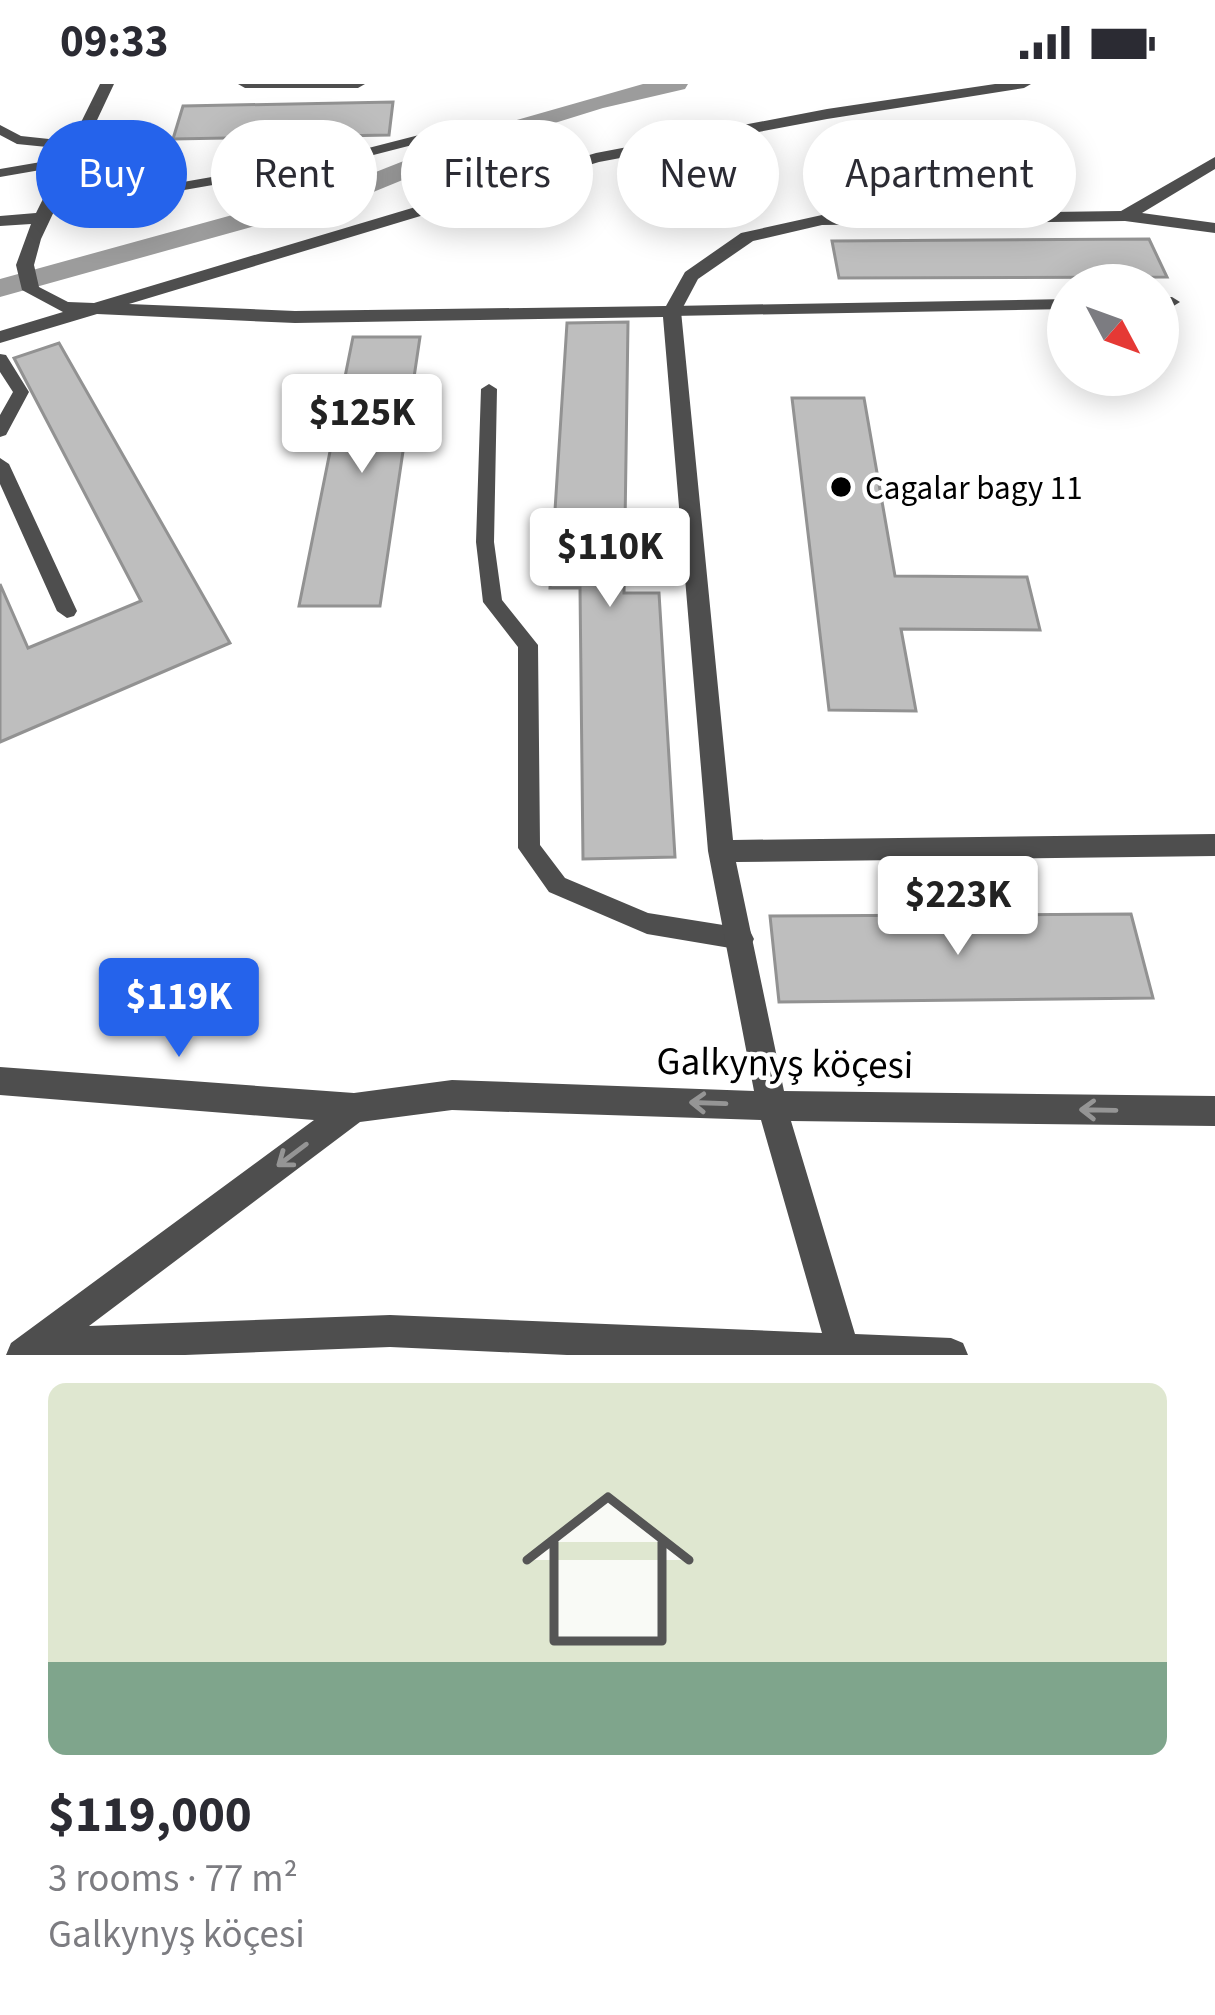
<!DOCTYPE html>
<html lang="en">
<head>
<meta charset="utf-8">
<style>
	body { margin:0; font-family:"Source Sans 3",sans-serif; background:#f2f2f3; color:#2b2b33; height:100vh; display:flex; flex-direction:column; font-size:45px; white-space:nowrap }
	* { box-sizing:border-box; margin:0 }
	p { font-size:39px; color:#7c7c81 }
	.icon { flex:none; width:66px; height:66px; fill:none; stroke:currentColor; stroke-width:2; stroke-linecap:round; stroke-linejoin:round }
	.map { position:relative; height:1271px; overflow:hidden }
	.drawer { display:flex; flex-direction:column; background:#fff; flex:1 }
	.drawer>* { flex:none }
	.banner { position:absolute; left:36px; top:36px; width:1143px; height:108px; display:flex; gap:24px }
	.needle { width:78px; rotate:131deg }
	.buttons { position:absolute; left:1047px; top:180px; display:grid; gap:24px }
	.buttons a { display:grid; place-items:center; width:132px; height:132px; border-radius:50%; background:#fff; box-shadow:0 6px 30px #0003; font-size:60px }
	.price { position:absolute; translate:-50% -102px; padding:0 27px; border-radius:12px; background:#fff; color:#222; font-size:39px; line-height:78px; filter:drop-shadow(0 3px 6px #0008) }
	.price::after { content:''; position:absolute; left:50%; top:72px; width:36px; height:27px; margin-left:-18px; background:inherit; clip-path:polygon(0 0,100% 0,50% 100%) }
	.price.selected { background:#2563eb; color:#fff }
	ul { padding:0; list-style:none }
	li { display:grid; align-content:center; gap:24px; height:636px; padding:0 48px }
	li+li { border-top:3px solid #e1e1e2 }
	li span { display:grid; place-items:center; height:372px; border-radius:18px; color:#555 }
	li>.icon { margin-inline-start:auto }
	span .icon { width:216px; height:216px; fill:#fffc; stroke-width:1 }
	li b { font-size:51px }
	.tag { padding:0 42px; border-radius:54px; background:#fff; box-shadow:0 6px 30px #0003; font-size:42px; line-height:108px }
	.tag.selected { background:#2563eb; color:#fff }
	.status { display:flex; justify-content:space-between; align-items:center; height:84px; padding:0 60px; background:#fff; direction:ltr }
	.status svg { height:33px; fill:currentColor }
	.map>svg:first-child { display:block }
</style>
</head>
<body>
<div class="status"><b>09:33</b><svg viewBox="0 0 49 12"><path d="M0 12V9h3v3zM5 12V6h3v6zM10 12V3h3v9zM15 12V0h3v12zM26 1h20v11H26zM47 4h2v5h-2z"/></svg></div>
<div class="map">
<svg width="1215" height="1271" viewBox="0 0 1215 1271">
	<rect width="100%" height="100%" fill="#fff"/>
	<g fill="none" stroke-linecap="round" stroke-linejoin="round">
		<path fill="#9c9c9c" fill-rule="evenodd" d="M643 0H688L685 5 603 24 500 56 366 111 0 213V195L348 99 482 46Z"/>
	</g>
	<path fill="#bebebe" stroke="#929292" stroke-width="3" d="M393 18 389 51 173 55 183 22Z
		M1149 155 1167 193 839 194 832 157Z
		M628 238 624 509H659L675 773 583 775 580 504H550L567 239Z
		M353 253H420L380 522H299Z
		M59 259 230 559 0 658V500L28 564 141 517 14 274Z
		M792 314H864L895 492 1027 493 1040 546 901 545 916 627 829 626Z
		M1131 830 1153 914 779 918 770 832Z"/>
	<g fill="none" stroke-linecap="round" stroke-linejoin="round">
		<path fill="#4e4e4e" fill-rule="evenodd" d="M0 41 21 52 77 58 84 62 77 66 17 60 0 51Z
			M458 41 463 42V48L350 77 46 130 39 126 46 122 349 69Z
			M70 73 75 74V80L0 93V85Z
			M1158 213H1172L1180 218 1172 223H1158Z
			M1068 215V225L672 232 664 227 672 222Z
			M0 270 6 271 29 308 6 351 0 353V331L13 308 0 288Z
			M489 300 497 305 494 458 502 516 538 561 540 761 565 794 648 829 742 844 750 847 754 855 750 863 742 866 647 850 549 808 518 764V563L483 518 476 458 481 305Z
			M0 374 9 380 77 527 74 532 67 534 57 527 0 400Z"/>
		<path fill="#4e4e4e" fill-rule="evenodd" d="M100 0H114L41 155 34 181 39 203 68 218 94 219 596 69 827 25 995 0H1031L1024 4 827 35 599 78 129 220 295 227 666 222 685 188 741 149 822 131 1121 127 1215 73V85L1142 129 1215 139V149L1125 137 822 141 753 157 698 195 681 227 733 756 1215 750V772L736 778 784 1007 1215 1012V1042L791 1037 855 1250 951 1254 963 1259 968 1271H567L390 1263 185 1271H6L11 1259 314 1036 0 1011V983L354 1009 452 996 754 1007 708 767 663 233 295 239 97 230 0 259V247L63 228 22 206 16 181 31 140 0 142V132L36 129ZM452 1026 761 1036 822 1249 390 1231 89 1242 360 1038Z
			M238 0H365L358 4H245Z"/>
	</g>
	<defs><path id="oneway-shaft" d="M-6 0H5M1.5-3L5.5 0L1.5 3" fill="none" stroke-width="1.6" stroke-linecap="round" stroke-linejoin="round" transform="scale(3)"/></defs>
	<g stroke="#959595">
		<use href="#oneway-shaft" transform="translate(708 1019) rotate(-178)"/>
		<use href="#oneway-shaft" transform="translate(1098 1026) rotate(-179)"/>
		<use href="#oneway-shaft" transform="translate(292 1071) rotate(143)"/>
	</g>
	<circle fill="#000" stroke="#fff" stroke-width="4.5" cx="841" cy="403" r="12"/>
	<g text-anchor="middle" stroke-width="9" stroke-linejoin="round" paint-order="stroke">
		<g font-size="33" fill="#000" stroke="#fff" text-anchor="start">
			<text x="865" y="415">Cagalar bagy 11</text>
		</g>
		<g font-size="39" fill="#000" stroke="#fff">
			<text transform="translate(785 978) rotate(1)" y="14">Galkynyş köçesi</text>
		</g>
	</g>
</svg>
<div class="buttons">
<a><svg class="needle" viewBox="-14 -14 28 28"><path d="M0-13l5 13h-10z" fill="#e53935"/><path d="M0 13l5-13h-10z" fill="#7c7c81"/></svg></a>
</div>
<b class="price" style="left:362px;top:392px">$125K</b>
<b class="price" style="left:610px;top:526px">$110K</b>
<b class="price" style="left:958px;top:874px">$223K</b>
<b class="price selected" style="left:179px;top:976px">$119K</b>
<div class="banner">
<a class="tag selected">Buy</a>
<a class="tag">Rent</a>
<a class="tag">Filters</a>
<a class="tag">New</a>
<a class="tag">Apartment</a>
</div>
</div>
<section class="drawer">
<ul>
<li><span style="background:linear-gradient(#dfe7d0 75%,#7fa58c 0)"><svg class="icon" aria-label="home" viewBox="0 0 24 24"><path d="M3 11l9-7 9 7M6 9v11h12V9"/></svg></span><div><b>$119,000</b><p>3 rooms · 77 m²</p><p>Galkynyş köçesi</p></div></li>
</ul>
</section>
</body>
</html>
